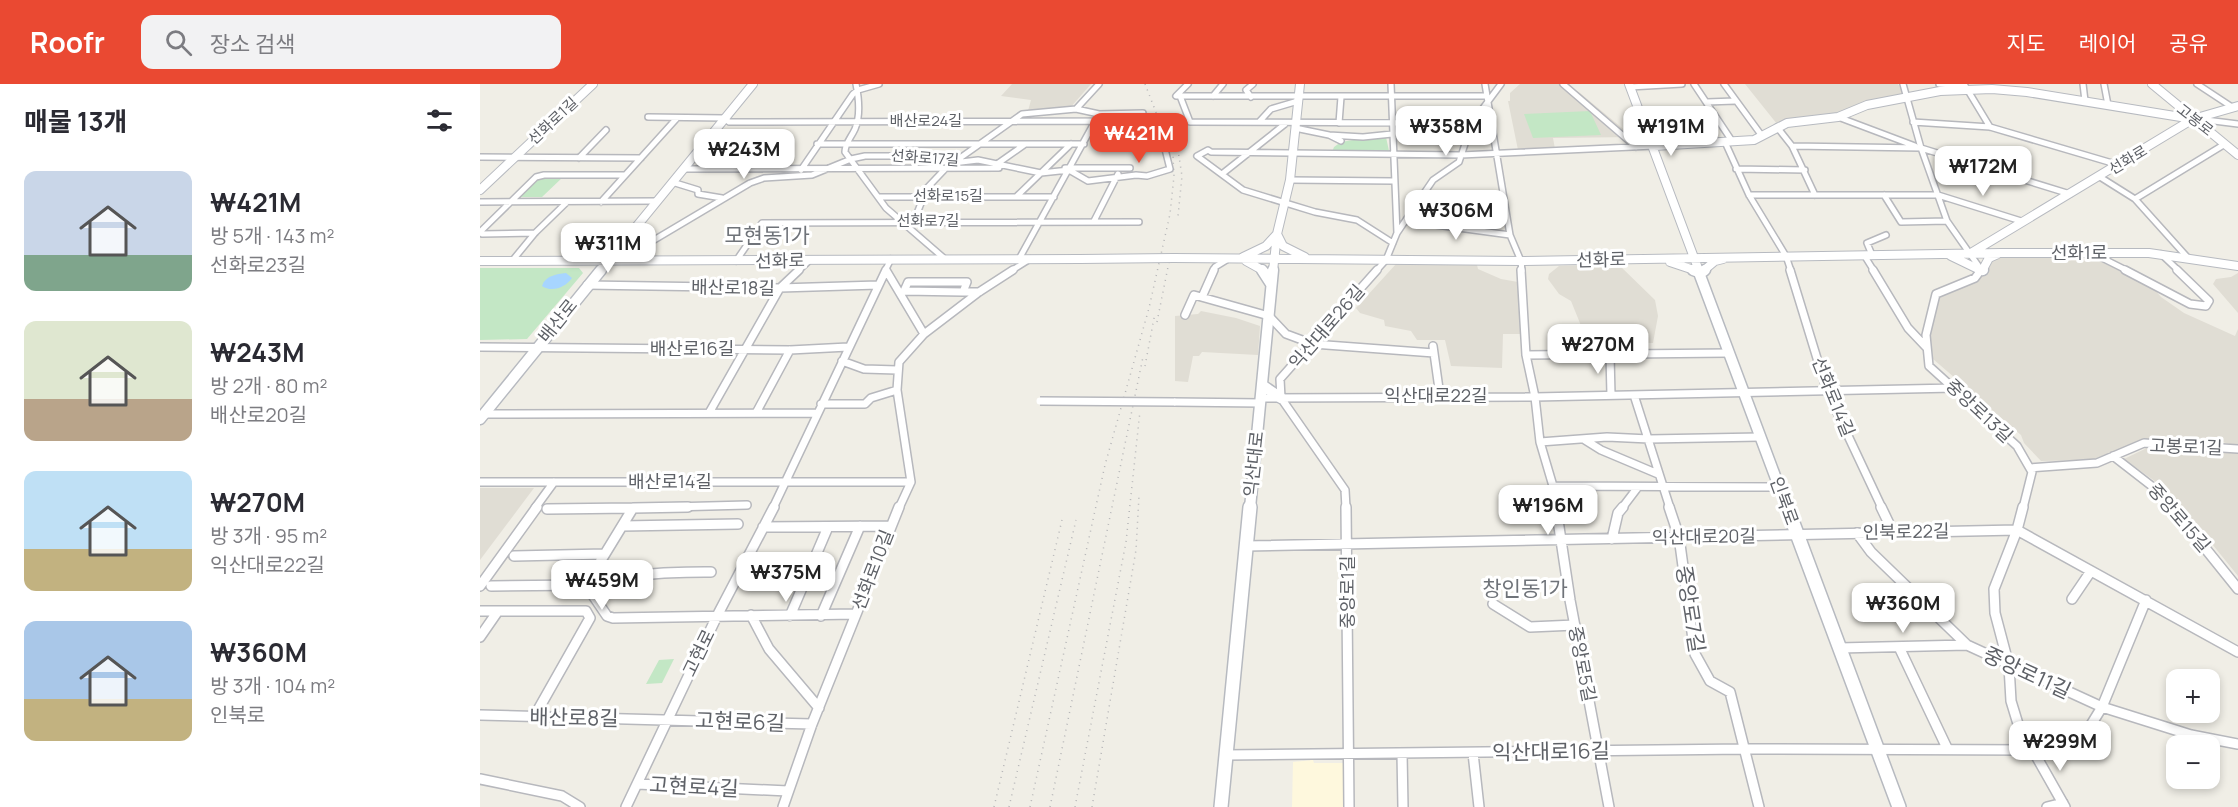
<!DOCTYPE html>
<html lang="ko">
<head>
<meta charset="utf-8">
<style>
	body { margin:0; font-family:Manrope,"Noto Sans KR",sans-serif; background:#f2f2f3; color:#2b2b33; height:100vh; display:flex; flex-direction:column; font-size:22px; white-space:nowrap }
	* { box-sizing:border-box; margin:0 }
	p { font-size:20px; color:#7c7c81 }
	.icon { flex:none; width:33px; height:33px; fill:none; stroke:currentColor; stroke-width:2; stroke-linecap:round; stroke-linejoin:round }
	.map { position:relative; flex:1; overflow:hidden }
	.drawer { display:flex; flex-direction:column; background:#fff; width:480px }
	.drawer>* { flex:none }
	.tools { position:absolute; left:1686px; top:585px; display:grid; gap:12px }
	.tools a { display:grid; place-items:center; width:54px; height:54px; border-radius:12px; background:#fff; box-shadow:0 3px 9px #0003; font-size:30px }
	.price { position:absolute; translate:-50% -51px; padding:0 14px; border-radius:12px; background:#fff; color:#222; font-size:20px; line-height:39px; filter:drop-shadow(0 2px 3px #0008) }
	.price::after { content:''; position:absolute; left:50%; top:36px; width:18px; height:14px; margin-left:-9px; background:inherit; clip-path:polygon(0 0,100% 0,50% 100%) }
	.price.on { background:#ea4932; color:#fff }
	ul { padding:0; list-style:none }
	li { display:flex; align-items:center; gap:18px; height:150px; padding:0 24px }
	li span { display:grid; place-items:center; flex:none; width:168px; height:120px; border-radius:12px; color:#555 }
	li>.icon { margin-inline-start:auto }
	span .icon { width:72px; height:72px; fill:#fffc; stroke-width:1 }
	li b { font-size:26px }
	h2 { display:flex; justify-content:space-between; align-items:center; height:72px; padding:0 24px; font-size:26px }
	header { display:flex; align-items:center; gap:36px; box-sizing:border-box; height:84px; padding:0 30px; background:#ea4932; color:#fff }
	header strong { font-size:28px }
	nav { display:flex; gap:33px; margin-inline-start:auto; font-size:21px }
	.search { width:420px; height:54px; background:#f2f2f3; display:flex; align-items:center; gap:15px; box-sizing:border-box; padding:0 21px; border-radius:12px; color:#7c7c81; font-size:22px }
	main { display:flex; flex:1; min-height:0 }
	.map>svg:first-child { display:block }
</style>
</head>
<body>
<header>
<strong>Roofr</strong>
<div class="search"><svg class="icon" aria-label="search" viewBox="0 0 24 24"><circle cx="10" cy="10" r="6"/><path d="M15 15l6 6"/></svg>장소 검색</div>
<nav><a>지도</a><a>레이어</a><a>공유</a></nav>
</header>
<main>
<section class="drawer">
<h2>매물 13개<svg class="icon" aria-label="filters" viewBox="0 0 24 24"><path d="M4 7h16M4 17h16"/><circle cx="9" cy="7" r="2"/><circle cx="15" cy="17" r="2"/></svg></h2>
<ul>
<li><span style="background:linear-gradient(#c9d6e8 70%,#7fa58c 0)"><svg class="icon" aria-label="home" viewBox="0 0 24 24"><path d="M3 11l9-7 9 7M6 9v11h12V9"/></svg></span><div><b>₩421M</b><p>방 5개 · 143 m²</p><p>선화로23길</p></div></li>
<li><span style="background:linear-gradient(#dfe7d0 65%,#b9a48a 0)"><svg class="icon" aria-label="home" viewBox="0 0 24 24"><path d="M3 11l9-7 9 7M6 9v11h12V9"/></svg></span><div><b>₩243M</b><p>방 2개 · 80 m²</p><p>배산로20길</p></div></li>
<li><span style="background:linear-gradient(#bfe0f5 65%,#c2b280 0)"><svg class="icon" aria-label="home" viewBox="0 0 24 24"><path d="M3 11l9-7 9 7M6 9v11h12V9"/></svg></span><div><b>₩270M</b><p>방 3개 · 95 m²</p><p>익산대로22길</p></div></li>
<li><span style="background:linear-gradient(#a9c7e8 65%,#c2b280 0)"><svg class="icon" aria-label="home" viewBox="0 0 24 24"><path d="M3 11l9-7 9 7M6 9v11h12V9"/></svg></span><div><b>₩360M</b><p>방 3개 · 104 m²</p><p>인북로</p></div></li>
</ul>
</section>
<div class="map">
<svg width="1758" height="723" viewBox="0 0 1758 723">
	<rect width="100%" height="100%" fill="#f0eee6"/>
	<path fill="#fef8dd" d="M833 676 834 679H863L864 723H812L813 678Z"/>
	<path fill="#e0ddd4" d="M532 0H611L590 24 548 27 551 16 521 12Z
		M1040 0H1085L1100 9 1153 53 1073 54 1075 65 1038 66 1028 17H1030V9Z
		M1265 0H1418L1425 11 1357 31 1302 37 1297 40Z
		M1514 173 1617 174 1675 206 1681 213 1704 229 1755 252 1758 245V362L1742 358 1660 357 1612 376 1561 377 1544 359 1541 351 1453 275 1451 269 1449 249 1462 207 1498 195 1507 186Z
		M916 180 997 181 998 185 1021 195 1038 198 1043 250H1023L1022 284 971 282 965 256H937L931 247 905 242 904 236 880 229 876 224Z
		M1138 180 1175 216 1178 232 1173 259 1135 258 1117 252 1106 254 1091 217 1079 210 1068 195 1069 190 1079 182Z
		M1758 189V229L1733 200 1736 195 1751 193Z
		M721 227 756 234 780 242 778 271 722 268 719 272H713L708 298 695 297V232L718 230Z
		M1669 363 1758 369V492L1690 408 1644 375Z
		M0 404H54L0 476Z"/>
	<path fill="#c3e7c5" d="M1110 27 1121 51 1053 54 1044 30Z
		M897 52 906 53 909 67 852 68 854 63 861 58Z
		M60 93H83L62 113H38Z
		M0 184H99L103 189 47 255 0 256Z
		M194 575 182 599 166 600 179 576Z"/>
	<path fill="#a7d5ff" d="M86 189 92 194C86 203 72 209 62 202 65 192 76 190 86 189Z"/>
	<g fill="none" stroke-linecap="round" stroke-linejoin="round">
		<g stroke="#b7b8bd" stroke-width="8">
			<path id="street-far2" d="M376 0C379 15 381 31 375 45 371 54 365 59 365 68L406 124 465 175
				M708 0 696 12H700L710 38 992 39
				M1005 0 1030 151 1041 177 1042 187
				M1083 0 1156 63
				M1214 0 1252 57
				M1244 0 1282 52
				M1423 0 1441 64 1467 137 1502 187
				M1459 0 1485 2
				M1484 0 1510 43
				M1603 0 1605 17
				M1624 0 1628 21
				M1717 0 1752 23
				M1150 3 1202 0
				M700 12H1007
				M733 12 743 0
				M771 13 766 6 773 0
				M1227 18 1255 17
				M596 25 619 0
				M619 30 663 29
				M1358 33 1435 62
				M1718 35 1758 40
				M779 38 791 25 818 17
				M1433 38 1510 43 1639 81
				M859 39 861 13
				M1297 43 1312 62 1335 111
				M815 44 849 51 861 57
				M849 51 883 53 912 50
				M1245 58 1269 111 1306 172 1311 187
				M337 60H604
				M1312 62 1441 64 1590 110
				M0 73 161 74
				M99 74 126 46
				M517 80 544 61
				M585 84H650
				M204 85 519 84
				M1256 85 1325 86
				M321 86 373 10 378 6 399 0
				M742 90 805 40
				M1620 93 1655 115 1708 174
				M810 96 913 97
				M192 98 218 106V110L242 114
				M1269 111H1458L1541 137
				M1404 111 1421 138 1467 137
				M537 112 591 60
				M399 113H574
				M1655 115 1745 60
				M0 118 177 117
				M121 118 197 34
				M434 137 447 104 466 84 542 30 596 25 619 30 539 175
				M614 137 638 90
				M926 137 1030 151
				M55 149 2 150 0 148 56 93 64 91H145
				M917 149 953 96 979 78 992 39 1021 0
				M142 159 158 161 169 159 270 99 284 94 332 91 371 75 385 72H418L473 79 498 76 561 89 589 86 608 97 656 91 667 92 690 85 681 49 648 37 249 38 244 34 168 33
				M913 159 877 136 835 128 763 106 717 72 728 66 731 68 981 71 1174 62
				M1614 170 1648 187
				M1681 170 1699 187
				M1384 171 1394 187
				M1392 171 1387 159 1406 151
				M32 177 55 149 87 118
				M256 177 282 139 659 138
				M318 187 330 176
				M405 187 411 175
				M531 187 550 175
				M733 187 735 183 748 175
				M896 187 906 176 917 149 911 0"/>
		</g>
		<g stroke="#b7b8bd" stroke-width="10">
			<path id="street-far1" d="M406 186 444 250
				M1041 186 1046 271 1055 313 1060 358 1073 402 1076 424
				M1310 186 1347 307 1402 424
				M1393 186 1428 244 1446 263
				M1501 186 1495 194 1456 210 1446 251 1449 282 1537 362 1552 388 1543 424
				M1645 186 1710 220 1726 222 1729 217 1697 186
				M428 198H487L483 208 424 207Z
				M107 201 300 204 398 201
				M483 208H499
				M722 213 734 186
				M705 231 714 211 789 232 806 250 833 260 954 269
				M953 262 960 312
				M0 263 310 266 368 263
				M1046 271 1249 269
				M1130 271 1131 311
				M362 277 384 285 417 286
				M1154 311 1190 424
				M781 314 1055 313 1474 304
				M694 318 781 319
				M341 320H385L391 314 417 306
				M229 329 300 204 319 186
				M276 329 310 266
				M4 330 337 329
				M1105 356 1121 366 1178 390
				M1060 358 1127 353 1169 355 1280 353
				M1633 372 1682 410 1693 424
				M1550 384 1617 379 1664 359 1758 365
				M0 398H431
				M1073 402 1299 403
				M55 424 74 398
				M148 424H153
				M153 424 267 421
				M293 424 406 186
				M419 424 431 398 417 306 419 278 444 250 499 208 533 186
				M866 424 865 406 801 314 800 295 897 186
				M1142 424 1158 403"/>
		</g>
		<g stroke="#b7b8bd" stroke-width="12">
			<path id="street" d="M866 423 869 723
				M1076 423 1090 516 1129 723
				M1189 423 1199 453 1215 570 1230 597 1250 608 1279 723
				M1401 423 1413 448
				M1543 423 1537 446 1758 568
				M1692 423 1758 505
				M153 424 208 423
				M67 425 153 424 106 501
				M142 442 258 440
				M283 443 410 442
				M1377 449 1391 468 1487 561 1622 623 1711 651 1758 660
				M1132 455 1138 429 1143 423
				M766 462 1537 446 1514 505 1515 529 1529 582 1531 617 1538 640 1585 723
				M34 472 125 470
				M0 502 57 423
				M11 502 106 501 127 532 133 534 376 530
				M112 509C150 487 188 488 231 488
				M1592 515 1611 487
				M1013 520 1050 543 1095 541
				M0 527H106L110 534 54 633
				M271 531 289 565 339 624
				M310 532 348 443
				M341 532 380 442
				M0 553 18 527
				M1419 563 1467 664
				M1359 564 1487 561
				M0 631 332 640
				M922 669 923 723
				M993 669 999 723
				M746 671 1265 665 1551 666 1598 662 1622 623 1666 516
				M0 695 82 712 100 723
				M157 700 308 707
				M146 723 237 532 294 423
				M303 723 332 640 419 423
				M1567 723 1583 719"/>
		</g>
		<g stroke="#b7bac0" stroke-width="10">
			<path id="secondary-far2" d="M1149 0 1219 187
				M1672 0 1758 71
				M1174 62 1274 56 1307 39 1358 33 1387 21 1460 7 1512 5 1547 8 1713 35
				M0 106 113 0
				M1491 169 1713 35 1758 22
				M1471 172 1502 187 1509 174 1518 170
				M763 173 786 162 797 150 803 162 825 173
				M693 174 1041 177 1521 169H1669L1758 182
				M0 177 600 175
				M766 177 784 187
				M1190 178 1217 187
				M120 187 273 0
				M793 187 797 150 810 96 820 0
				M1223 187 1235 177 1243 175"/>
		</g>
		<g stroke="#b7bac0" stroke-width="13">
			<path id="secondary-far1" d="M782 186 791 200
				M1213 186 1221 189 1225 186
				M1218 186 1307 424
				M1500 186H1503
				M782 301 801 314
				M0 335 121 186
				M770 424 793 186"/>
		</g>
		<g stroke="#b7bac0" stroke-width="16">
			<path id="secondary" d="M1307 423 1419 723
				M741 723 770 423"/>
		</g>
		<use href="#street-far2" stroke="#fff" stroke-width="5"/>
		<use href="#street-far1" stroke="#fff" stroke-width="7"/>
		<use href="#street" stroke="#fff" stroke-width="9"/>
		<use href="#secondary-far2" stroke="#fff" stroke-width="8"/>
		<use href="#secondary-far1" stroke="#fff" stroke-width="10"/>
		<use href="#secondary" stroke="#fff" stroke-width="13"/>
		<path stroke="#b5b5b7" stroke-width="1.5" stroke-dasharray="1 5" stroke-linecap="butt" d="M696 53 702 92 698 132
			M677 238 691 168
			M665 282 675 229
			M514 723 582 436
			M529 723 596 436
			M550 723 625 381 669 224 690 130 694 92 693 72 665 0
			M570 723 663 273
			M595 723 646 458 660 327
			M612 723 656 466 659 412"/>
		<g stroke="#b7b8bd" stroke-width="10" stroke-linecap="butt">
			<path id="street-bridge" d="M560 317 694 318"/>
		</g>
		<g stroke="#b7bac0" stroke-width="10" stroke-linecap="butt">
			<path id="secondary-bridge" d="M600 175 693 174"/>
		</g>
		<use href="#street-bridge" stroke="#fff" stroke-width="7"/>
		<use href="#secondary-bridge" stroke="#fff" stroke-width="8"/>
	</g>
	<g text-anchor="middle" stroke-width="6" stroke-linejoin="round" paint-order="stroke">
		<g font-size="15" fill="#5e6167" stroke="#fff">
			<text transform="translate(1715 36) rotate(38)" y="5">고봉로</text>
			<text transform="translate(73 37) rotate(-43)" y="5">선화로1길</text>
			<text x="446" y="42">배산로24길</text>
			<text transform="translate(445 74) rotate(4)" y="5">선화로17길</text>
			<text transform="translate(1648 76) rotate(-31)" y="5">선화로</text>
			<text x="468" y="117">선화로15길</text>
			<text x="448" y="142">선화로7길</text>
		</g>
		<g font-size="18" fill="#5e6167" stroke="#fff">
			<text x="1599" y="175">선화1로</text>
			<text transform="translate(1121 176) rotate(-1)" y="6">선화로</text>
			<text transform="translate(300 177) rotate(-1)" y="6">선화로</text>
			<text transform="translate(253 204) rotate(1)" y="6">배산로18길</text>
			<text transform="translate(78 237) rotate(-51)" y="6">배산로</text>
			<text transform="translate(847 243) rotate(-49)" y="6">익산대로26길</text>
			<text x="212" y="271">배산로16길</text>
			<text x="956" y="318">익산대로22길</text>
			<text transform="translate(1353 313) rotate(68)" y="6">선화로14길</text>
			<text transform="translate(1499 327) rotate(43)" y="6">중앙로13길</text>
			<text transform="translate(1706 363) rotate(2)" y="6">고봉로1길</text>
			<text transform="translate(774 380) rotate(-84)" y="6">익산대로</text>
			<text x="190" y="404">배산로14길</text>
			<text transform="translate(1304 417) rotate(70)" y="6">인북로</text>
			<text transform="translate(1699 434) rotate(49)" y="6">중앙로15길</text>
			<text transform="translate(1426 448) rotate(-1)" y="6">인북로22길</text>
			<text transform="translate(1224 453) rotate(-1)" y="6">익산대로20길</text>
			<text transform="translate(393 486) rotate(-69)" y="6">선화로10길</text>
			<text transform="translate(868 508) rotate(-90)" y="6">중앙로1길</text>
			<text transform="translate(219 569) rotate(-64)" y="6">고현로</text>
			<text transform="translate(1102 580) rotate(79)" y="6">중앙로5길</text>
		</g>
		<g font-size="21" fill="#6f7379" stroke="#fff">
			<text x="287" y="159">모현동1가</text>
			<text x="1045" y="512">창인동1가</text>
		</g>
		<g font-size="21" fill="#5e6167" stroke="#fff">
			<text transform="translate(1210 525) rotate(81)" y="7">중앙로7길</text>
			<text transform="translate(1547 589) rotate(25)" y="7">중앙로11길</text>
			<text transform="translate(94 634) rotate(1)" y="7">배산로8길</text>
			<text transform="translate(260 638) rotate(2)" y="7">고현로6길</text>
			<text transform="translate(1071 668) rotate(-1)" y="7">익산대로16길</text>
			<text transform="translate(214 703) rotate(3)" y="7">고현로4길</text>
		</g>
	</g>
</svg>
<div class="tools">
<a>+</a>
<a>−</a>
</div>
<b class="price" style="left:966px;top:73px">₩358M</b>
<b class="price" style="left:1191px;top:73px">₩191M</b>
<b class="price on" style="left:659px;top:80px">₩421M</b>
<b class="price" style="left:264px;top:96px">₩243M</b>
<b class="price" style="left:1503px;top:113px">₩172M</b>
<b class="price" style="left:976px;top:157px">₩306M</b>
<b class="price" style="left:128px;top:190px">₩311M</b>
<b class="price" style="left:1118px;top:291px">₩270M</b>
<b class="price" style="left:1068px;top:452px">₩196M</b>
<b class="price" style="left:306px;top:519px">₩375M</b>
<b class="price" style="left:122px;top:527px">₩459M</b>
<b class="price" style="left:1423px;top:550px">₩360M</b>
<b class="price" style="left:1580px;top:688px">₩299M</b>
</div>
</main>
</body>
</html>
